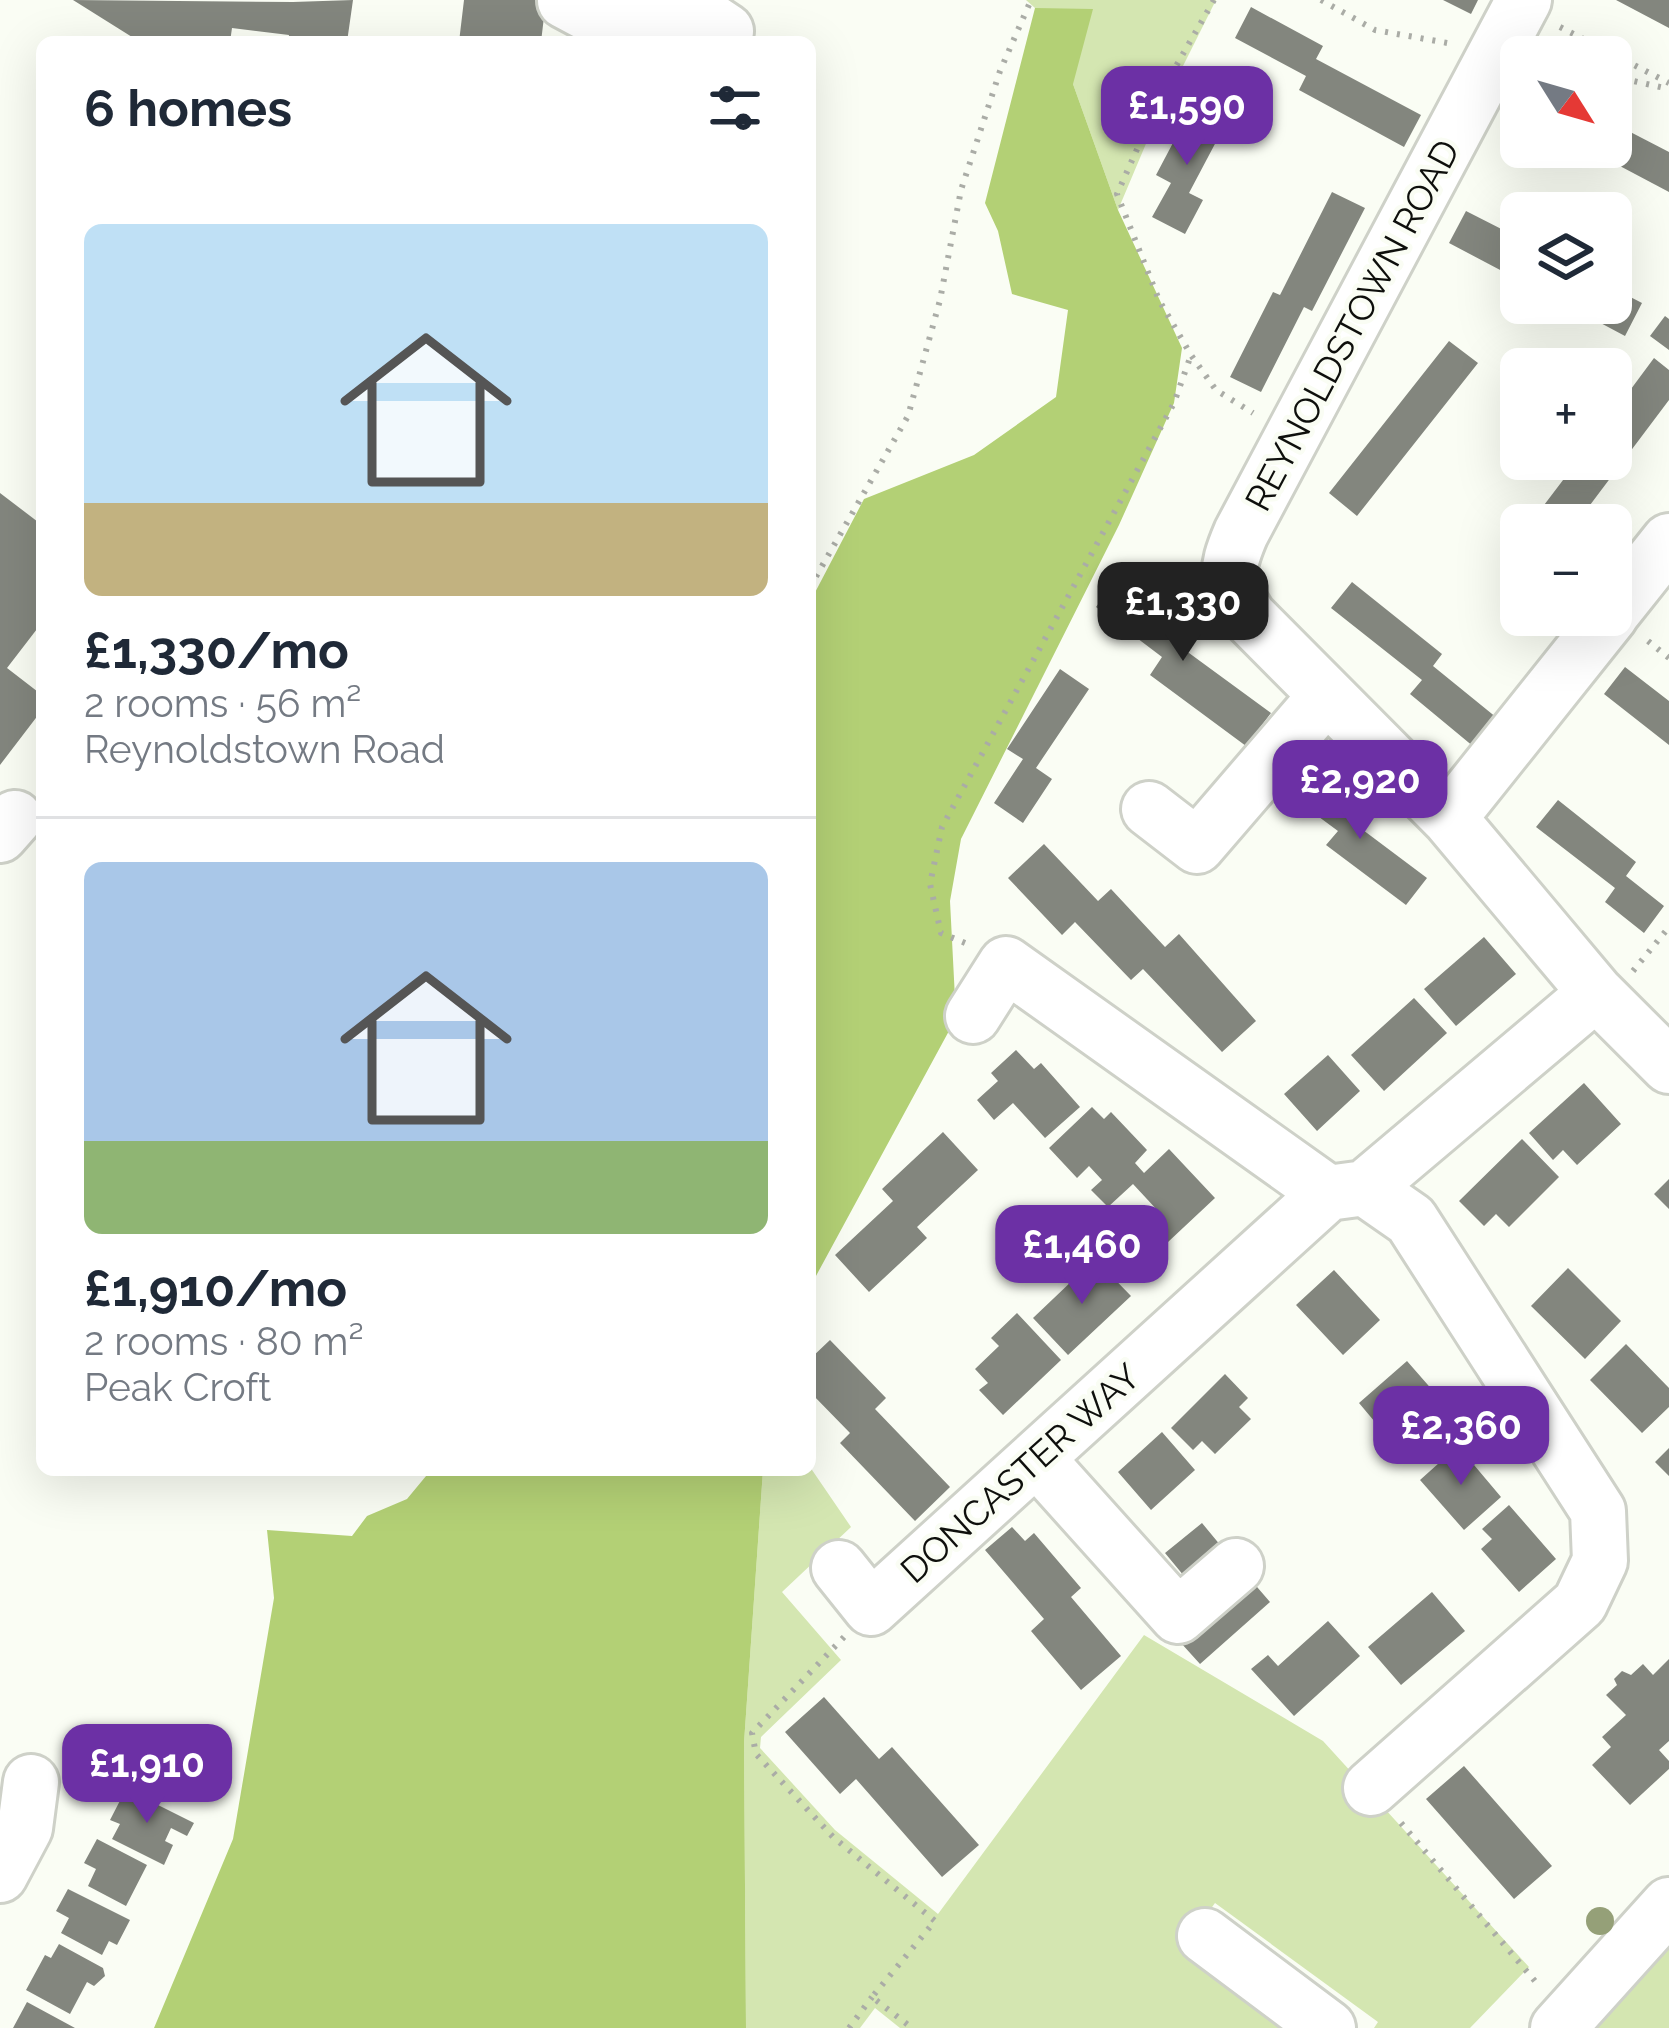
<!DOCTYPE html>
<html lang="en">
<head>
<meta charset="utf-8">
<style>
	body { margin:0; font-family:Raleway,sans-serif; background:#f6f6f7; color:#1f2937; height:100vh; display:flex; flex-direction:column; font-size:45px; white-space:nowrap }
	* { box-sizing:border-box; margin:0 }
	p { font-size:39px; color:#747a83 }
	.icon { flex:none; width:66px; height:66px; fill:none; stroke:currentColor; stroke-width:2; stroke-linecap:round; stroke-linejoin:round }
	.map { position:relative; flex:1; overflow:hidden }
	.details { position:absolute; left:36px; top:36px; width:780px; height:1440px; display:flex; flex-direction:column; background:#fff; border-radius:18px; box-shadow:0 12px 48px #0002 }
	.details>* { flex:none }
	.needle { width:78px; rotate:127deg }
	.tools { position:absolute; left:1500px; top:36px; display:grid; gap:24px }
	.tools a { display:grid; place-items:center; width:132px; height:132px; border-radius:18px; background:#fff; box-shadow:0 12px 48px #0002; font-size:60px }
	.price { position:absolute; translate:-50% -102px; padding:0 27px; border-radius:24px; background:#6c30a5; color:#fff; font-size:39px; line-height:78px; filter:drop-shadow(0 3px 6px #0008) }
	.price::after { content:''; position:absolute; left:50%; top:72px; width:36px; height:27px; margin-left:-18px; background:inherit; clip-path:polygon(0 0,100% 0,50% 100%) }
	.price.on { background:#222; color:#fff }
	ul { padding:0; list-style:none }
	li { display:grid; align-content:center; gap:24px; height:636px; padding:0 48px }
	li+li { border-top:3px solid #e0e1e3 }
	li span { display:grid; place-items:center; height:372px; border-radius:18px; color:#555 }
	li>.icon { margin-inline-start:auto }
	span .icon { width:216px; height:216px; fill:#fffc; stroke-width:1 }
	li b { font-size:51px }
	h2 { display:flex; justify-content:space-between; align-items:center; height:144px; padding:0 48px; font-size:51px }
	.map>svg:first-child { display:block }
</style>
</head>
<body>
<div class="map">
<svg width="1669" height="2028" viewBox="0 0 1669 2028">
	<rect width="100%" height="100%" fill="#fafdf4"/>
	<path fill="#d4e6b1" d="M1026 0H1216L1156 120 1118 210 1073 84 1035 8Z
		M810 1467 851 1527 782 1592 841 1660 761 1737 760 1748 835 1830 938 1914 1144 1635 1323 1741 1529 1967 1470 2028H1374L1378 2022 1215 1903 1191 1936 1295 2028H900L875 2008 860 2028H746L744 1743 763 1470H810Z
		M1669 1948V2028H1595Z"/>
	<path fill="#b3d075" d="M1035 8 1093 9 1073 84 1118 210 1182 348 1174 403 1119 525 961 839 950 901 956 1018 810 1287V602L864 499 974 455 1056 397 1068 310 1012 294 998 231 985 203Z
		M431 1470H763L744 1743 746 2028H154L233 1839 274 1598 267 1530 352 1536 367 1516 407 1499Z"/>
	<path fill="#83867e" d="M73 0 293 2 353 0 347 42H288L289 35 232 28 230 42H140Z
		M464 0H546L541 42H459Z
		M1443 0H1478L1471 14Z
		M1616 0H1669V28Z
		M1251 7 1323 46 1316 59 1421 115 1404 147 1299 90 1306 76 1235 38Z
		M1193 105 1226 123 1189 193 1203 200 1185 234 1152 217 1171 183 1156 175Z
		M1611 122 1669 152V192L1584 147H1611Z
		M1332 192 1365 208 1312 311 1304 307 1261 392 1230 377 1273 292 1280 295Z
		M1466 211 1521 239V281L1449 243Z
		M1611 287 1642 303 1625 336 1563 303H1611Z
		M1665 316 1669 319V350L1650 336Z
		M1449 341 1478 363 1357 516 1329 493Z
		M1654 358 1669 370V400L1575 525H1547L1535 517 1579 459H1611V416Z
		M0 493 42 525V633L37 629 7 668 42 695V710L0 765Z
		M1118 577 1185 626 1174 642 1271 713 1246 746 1150 675 1162 657 1096 607Z
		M1352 582 1442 654 1433 666 1497 718 1474 747 1410 694 1422 680 1331 608Z
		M1625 667 1669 701V745L1604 694Z
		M1060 669 1089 689 1036 768 1052 779 1023 823 994 803 1023 759 1007 749Z
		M1316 773 1357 804 1347 818 1427 878 1406 905 1326 845 1338 831 1296 800Z
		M1558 800 1636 862 1626 876 1664 906 1644 933 1605 902 1615 888 1536 827Z
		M1044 844 1098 901 1111 889 1165 947 1179 934 1256 1021 1222 1052 1143 969 1131 980 1075 922 1062 935 1008 878Z
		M1484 937 1516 974 1456 1026 1424 989Z
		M1414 998 1447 1033 1384 1091 1351 1055Z
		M1016 1050 1034 1069 1041 1063 1080 1107 1045 1138 1013 1103 994 1120 977 1100 998 1081 991 1073Z
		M1328 1055 1360 1091 1317 1131 1284 1094Z
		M1584 1083 1621 1124 1577 1165 1563 1150 1553 1160 1529 1133Z
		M1092 1107 1104 1119 1111 1112 1147 1150 1135 1163 1144 1173 1169 1149 1215 1198 1168 1242 1149 1221 1159 1212 1133 1184 1108 1207 1091 1190 1102 1180 1089 1166 1077 1178 1049 1148Z
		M943 1132 978 1170 917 1227 927 1238 869 1292 835 1255 893 1201 882 1189Z
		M1522 1139 1559 1177 1509 1227 1496 1214 1484 1226 1459 1201Z
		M1669 1179V1209L1654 1194Z
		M1095 1259 1131 1296 1068 1355 1033 1318Z
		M1568 1268 1621 1321 1585 1359 1531 1306Z
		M1334 1270 1380 1320 1343 1355 1296 1305Z
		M1017 1313 1061 1360 1003 1415 979 1390 988 1383 975 1369 999 1346 991 1338Z
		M830 1340 886 1398 875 1409 950 1487 915 1521 840 1443 850 1433 810 1392V1359Z
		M1626 1344 1669 1388V1407L1642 1433 1590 1380Z
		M1407 1361 1462 1424 1422 1458 1389 1420 1380 1428 1359 1403Z
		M1225 1374 1248 1398 1239 1407 1251 1419 1215 1454 1202 1441 1193 1450 1171 1428Z
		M1162 1432 1195 1470 1151 1510 1118 1472Z
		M1458 1446 1501 1497 1464 1530 1420 1480Z
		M1669 1448V1476L1655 1462Z
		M1509 1505 1556 1559 1519 1592 1481 1549 1492 1539 1482 1529Z
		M1202 1523 1221 1546 1184 1576 1165 1553Z
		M1012 1527 1025 1541 1034 1533 1081 1588 1071 1597 1121 1656 1081 1690 1031 1631 1044 1619 985 1550Z
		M1251 1580 1270 1602 1200 1664 1181 1643Z
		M1432 1592 1465 1631 1401 1685 1368 1647Z
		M1328 1621 1360 1656 1294 1716 1251 1669 1268 1655 1278 1666Z
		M1669 1659V1741L1659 1750 1669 1761V1769L1630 1805 1592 1765 1611 1747 1602 1737 1626 1715 1606 1695 1617 1685 1614 1679 1622 1671 1631 1675 1643 1664 1653 1675Z
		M824 1697 879 1759 892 1747 979 1845 942 1877 856 1779 840 1794 785 1732Z
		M1464 1766 1552 1866 1514 1899 1426 1799Z
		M126 1789 194 1823 187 1836 171 1828 165 1841 173 1845 164 1865 112 1839 120 1824 110 1820Z
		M97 1839 147 1865 126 1906 88 1886 96 1869 84 1863Z
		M68 1889 130 1920 117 1945 109 1941 102 1955 61 1933 69 1918 56 1911Z
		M59 1944 103 1968 105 1976 94 1986 87 1982 70 2014 26 1990 45 1955 51 1958Z
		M27 2002 75 2028H13Z"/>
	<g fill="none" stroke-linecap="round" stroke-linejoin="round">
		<g stroke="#ced1c8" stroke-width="60">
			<path id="minor" d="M1524 0 1241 533C1224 573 1226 581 1249 617L1449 818 1596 993 1669 1066
				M565 1 610 25 711 21 726 31
				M1611 614 1669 541
				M1149 809 1197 846 1326 696
				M1449 818 1611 615
				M0 835 15 818
				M973 1016 1006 964 1328 1193
				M1365 1188 1411 1220 1598 1511 1600 1561 1580 1603 1371 1788
				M1037 1459 1178 1616 1236 1566
				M839 1568 871 1608 1328 1193 1365 1188 1596 993
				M0 1875 25 1828 31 1782
				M1205 1936 1328 2028
				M1558 2028 1669 1905"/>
		</g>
		<path stroke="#aaaca6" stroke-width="6" stroke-dasharray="3 9" stroke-linecap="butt" d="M1214 0 1168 80 1117 194 1159 300 1191 355 1216 390 1253 413
			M1321 0 1375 30 1453 44
			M1560 27 1669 83
			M1611 76 1669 89
			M810 587 908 416 940 300 961 190 1000 71 1031 0
			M1648 641 1669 658
			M965 943 941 933 930 884 942 827 1174 403 1191 355
			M1633 971 1669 927
			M844 1637 752 1733 756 1754 833 1837 935 1921 872 1997 912 2028
			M1401 1823 1540 1987
			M849 2028 872 1997"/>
		<use href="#minor" stroke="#fff" stroke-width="54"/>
	</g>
	<circle fill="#95a078" cx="1600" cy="1921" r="14"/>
	<g text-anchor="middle" stroke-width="9" stroke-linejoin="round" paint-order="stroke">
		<g font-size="36" fill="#0e0f0c" stroke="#fafdf4">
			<text transform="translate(1352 325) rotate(-62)" y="13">REYNOLDSTOWN ROAD</text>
			<text transform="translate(1020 1473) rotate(-42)" y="13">DONCASTER WAY</text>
		</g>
	</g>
</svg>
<div class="tools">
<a><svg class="needle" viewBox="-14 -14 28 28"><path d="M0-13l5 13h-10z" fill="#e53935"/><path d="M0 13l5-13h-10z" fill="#747a83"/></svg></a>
<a><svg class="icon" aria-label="layers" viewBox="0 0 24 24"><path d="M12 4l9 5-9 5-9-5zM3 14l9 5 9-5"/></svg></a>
<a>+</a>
<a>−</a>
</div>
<b class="price" style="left:1187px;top:168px">£1,590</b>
<b class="price on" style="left:1183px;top:664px">£1,330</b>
<b class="price" style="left:1360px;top:842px">£2,920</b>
<b class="price" style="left:1082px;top:1307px">£1,460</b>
<b class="price" style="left:1461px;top:1488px">£2,360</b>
<b class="price" style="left:147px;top:1826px">£1,910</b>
<section class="details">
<h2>6 homes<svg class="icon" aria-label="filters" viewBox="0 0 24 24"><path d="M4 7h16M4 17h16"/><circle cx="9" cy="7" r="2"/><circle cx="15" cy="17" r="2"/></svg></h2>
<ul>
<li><span style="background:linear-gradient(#bfe0f5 75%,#c2b280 0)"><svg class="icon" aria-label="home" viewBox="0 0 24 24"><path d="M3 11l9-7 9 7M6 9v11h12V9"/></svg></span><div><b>£1,330/mo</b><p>2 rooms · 56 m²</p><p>Reynoldstown Road</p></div></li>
<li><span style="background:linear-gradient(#a9c7e8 75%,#8fb573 0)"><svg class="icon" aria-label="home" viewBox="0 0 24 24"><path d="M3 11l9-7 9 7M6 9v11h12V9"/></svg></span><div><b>£1,910/mo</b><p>2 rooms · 80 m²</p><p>Peak Croft</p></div></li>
</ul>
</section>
</div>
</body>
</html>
